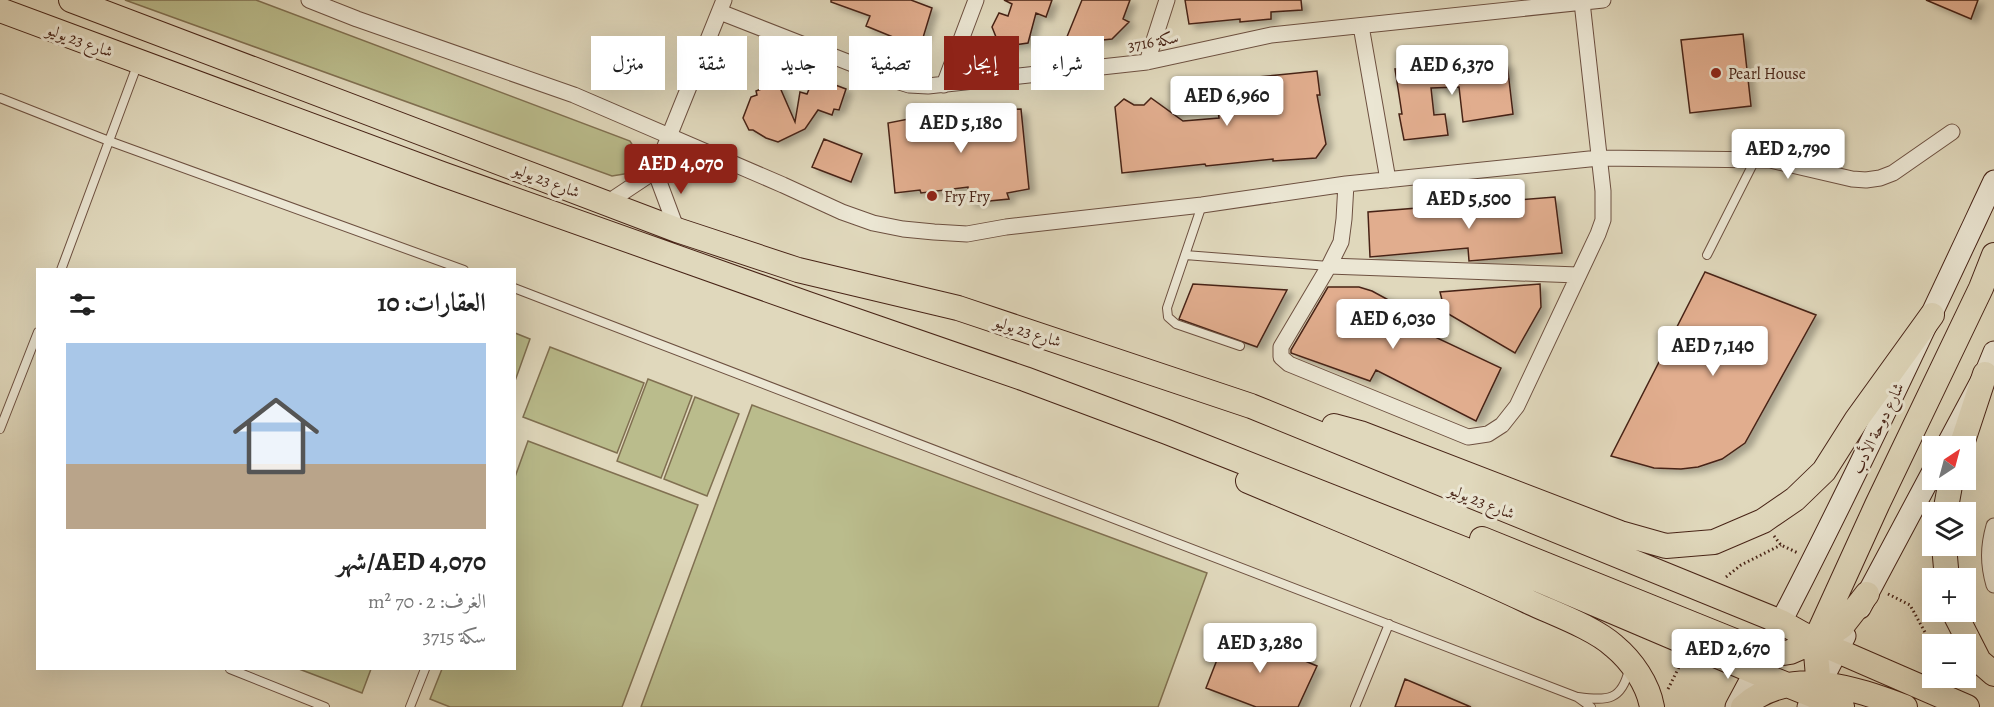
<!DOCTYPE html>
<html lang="ar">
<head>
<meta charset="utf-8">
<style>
	body { margin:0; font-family:Alegreya,Amiri,serif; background:#f2f2f2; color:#222; direction:rtl; height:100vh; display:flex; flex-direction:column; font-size:22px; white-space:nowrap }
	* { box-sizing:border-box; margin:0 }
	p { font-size:20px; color:#767676 }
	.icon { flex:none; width:33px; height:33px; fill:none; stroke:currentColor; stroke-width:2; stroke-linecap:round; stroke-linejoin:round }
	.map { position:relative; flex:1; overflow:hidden; direction:ltr }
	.drawer { position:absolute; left:36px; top:268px; width:480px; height:402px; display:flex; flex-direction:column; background:#fff; border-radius:0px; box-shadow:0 6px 24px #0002; direction:rtl }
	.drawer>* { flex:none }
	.banner { position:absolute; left:534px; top:36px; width:570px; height:54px; direction:rtl; display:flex; gap:12px }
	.needle { width:39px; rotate:36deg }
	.controls { position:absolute; left:1922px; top:436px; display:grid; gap:12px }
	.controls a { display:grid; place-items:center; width:54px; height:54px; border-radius:0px; background:#fff; box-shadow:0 6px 24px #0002; font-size:30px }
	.price { position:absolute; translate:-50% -51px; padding:0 14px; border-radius:6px; background:#fff; color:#222; font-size:20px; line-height:39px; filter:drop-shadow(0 2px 3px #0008) }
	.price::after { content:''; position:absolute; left:50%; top:36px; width:18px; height:14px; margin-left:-9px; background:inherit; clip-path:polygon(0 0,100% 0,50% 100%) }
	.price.selected { background:#8f2418; color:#fff }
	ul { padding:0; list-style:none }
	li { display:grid; align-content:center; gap:12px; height:318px; padding:0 30px }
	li+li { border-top:2px solid #e0e0e0 }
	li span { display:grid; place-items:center; height:186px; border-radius:0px; color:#555 }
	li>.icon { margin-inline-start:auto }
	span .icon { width:108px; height:108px; fill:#fffc; stroke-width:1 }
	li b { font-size:26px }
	h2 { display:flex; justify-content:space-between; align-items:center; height:72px; padding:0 30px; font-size:26px }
	.tag { padding:0 21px; border-radius:0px; background:#fff; box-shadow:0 6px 24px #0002; font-size:21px; line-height:54px }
	.tag.selected { background:#8f2418; color:#fff }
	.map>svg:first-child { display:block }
</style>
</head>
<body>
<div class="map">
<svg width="1994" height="707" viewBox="0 0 1994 707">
	<defs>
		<filter id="shadow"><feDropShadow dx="6" dy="4" stdDeviation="3" flood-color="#0004"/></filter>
	</defs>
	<rect width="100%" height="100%" fill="#e0d8bc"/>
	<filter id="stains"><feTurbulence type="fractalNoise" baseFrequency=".00333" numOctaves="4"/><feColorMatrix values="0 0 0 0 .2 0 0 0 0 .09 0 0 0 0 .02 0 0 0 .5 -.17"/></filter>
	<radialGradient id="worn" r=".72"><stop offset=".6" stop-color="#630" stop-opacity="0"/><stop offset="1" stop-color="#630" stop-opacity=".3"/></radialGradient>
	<path fill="#babc8c" stroke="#807051" stroke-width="1.5" d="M125 0H256L630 141 643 162 630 173 612 176Z
		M515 333 530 339 515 381Z
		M550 347 644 383 617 453 523 417Z
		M648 379 692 396 661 478 617 461Z
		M695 397 739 414 707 496 664 479Z
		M752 405 1207 573 1158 707H641Z
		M528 441 698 505 622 707H450L430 699 442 669H514L515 477Z
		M299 669H371L362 693Z"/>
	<path fill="#e1ad8e" stroke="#472316" stroke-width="1.5" filter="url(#shadow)" d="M831 0H911L932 8 922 41 913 37 910 44 866 26 870 16 831 2Z
		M1004 0H1052L1046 17 1036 13 1028 43 1000 47 992 27 999 13 1008 16 1012 4Z
		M1082 0H1130L1123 19 1129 22 1112 39 1064 44Z
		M1185 0H1301L1302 10 1271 12V19L1240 22V19L1189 24Z
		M1926 0H1978L1971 19Z
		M1743 34 1751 106 1690 113 1681 40Z
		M1507 63 1513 114 1463 122 1459 87 1431 88 1434 115 1445 114 1448 135 1404 140 1399 114H1402L1395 69Z
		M1317 71 1320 95H1317L1326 144 1316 158 1273 161V159L1206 166 1205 164 1122 173 1115 107 1124 99 1134 105H1144L1151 98 1183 121 1219 118 1215 88 1258 85V77Z
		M814 77 846 89 839 110 834 109 832 115 818 110 805 129 778 142 766 138 753 130H749L743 118 751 97 757 95 756 91 778 83 795 122 800 92 807 94Z
		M1021 109 1029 189 1007 193 1009 199 969 203 968 187 921 193 920 190 895 193 888 123 944 112Z
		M824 139 862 154 851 182 812 167Z
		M1555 197 1562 253 1469 261 1468 248 1370 257 1368 212Z
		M1705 272 1816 315 1745 443 1722 459 1698 467 1681 469 1654 468 1611 456Z
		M1193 284 1287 290 1257 347 1179 319Z
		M1540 284 1541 307 1515 353 1445 312 1440 292Z
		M1328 287H1359L1372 291 1407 310 1401 321 1501 368 1476 421 1376 370 1370 381 1291 353V350Z
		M1229 629 1317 666 1298 707H1256L1206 688Z
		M1405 679 1471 707H1395Z"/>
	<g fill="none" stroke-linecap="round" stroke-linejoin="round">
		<g stroke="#6d5040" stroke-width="10">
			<path id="service" d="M0 98 109 141 464 270
				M1202 205 1167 308 1168 317 1176 324 1240 346
				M1185 255 1329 266
				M1707 255 1755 160
				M61 270 138 63
				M514 288 1577 697 1591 707
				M0 429 38 332
				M230 669 325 707
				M1578 697C1607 701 1622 701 1629 669
				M410 707 425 669
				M1355 707 1389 624"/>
		</g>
		<g stroke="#6d5040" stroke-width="17">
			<path id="minor" d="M309 0 357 19 574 95 783 185 842 212 873 223 903 229 934 232 967 234 1006 227 1202 205 1346 184 1599 158 1770 160 1852 179 1866 180 1880 178 1893 173 1952 132
				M720 12 896 81 909 85 928 86 1147 62 1271 35 1603 0
				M1361 26 1388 180
				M1147 62 1167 0
				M944 85 976 0
				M655 171 677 230
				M1346 184 1344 219 1341 242 1329 266 1578 275
				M607 203 655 171 724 0
				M1329 266 1281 347V357L1289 364 1468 437 1488 434 1502 425 1517 406 1598 234 1603 220V191L1582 2
				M1994 526C1988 547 1988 564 1994 585"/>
		</g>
		<g stroke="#472316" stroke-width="23">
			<path id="secondary" d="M1946 447 1985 374 1994 352
				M1860 608 1932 473
				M1736 707C1829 535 1911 358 1994 181
				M1808 707 1845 636"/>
		</g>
		<g stroke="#472316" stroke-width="26">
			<path id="primary" d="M71 0 677 230 798 270 958 308 1251 406 1781 622 1815 641 1967 707
				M0 10 442 174 808 304 1025 379 1167 432 1494 561 1755 672 1842 707
				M1334 426 1360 433 1620 533 1666 546 1714 542 1763 521 1795 499 1824 471 1857 419 1932 315
				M1961 447 1985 374
				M1248 481C1340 520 1434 557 1525 600 1552 613 1593 627 1614 646 1632 661 1648 684 1652 707
				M1945 513 1951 480
				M1482 539 1752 648 1777 654 1790 652 1831 634 1842 626 1867 594
				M1944 546 1947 579
				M1954 612 1979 661 1994 674
				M1839 703 1821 683 1818 677 1815 641 1877 505 1981 288 1994 255
				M1743 707C1789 665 1854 688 1905 707"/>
		</g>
		<path stroke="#472316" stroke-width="3" stroke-dasharray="1.5 3" stroke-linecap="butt" d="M1774 536 1781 545 1798 553
			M1726 577 1741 565 1781 545
			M1888 594 1910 605 1932 645
			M1668 689 1681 663"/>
		<use href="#service" stroke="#ebe6d3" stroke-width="8"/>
		<use href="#minor" stroke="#ebe6d3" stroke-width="15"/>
		<use href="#secondary" stroke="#ebe6d3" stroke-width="21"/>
		<use href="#primary" stroke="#e0d8bc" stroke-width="24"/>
	</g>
	<g fill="#8f2418" stroke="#ebe6d3" stroke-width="2">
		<circle cx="1716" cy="73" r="6"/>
		<circle cx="932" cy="196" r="6"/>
	</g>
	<g text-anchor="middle" stroke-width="6" stroke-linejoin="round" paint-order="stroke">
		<g font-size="16" fill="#472316" stroke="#ebe6d3">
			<text transform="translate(80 40) rotate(20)" y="6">شارع 23 يوليو</text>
			<text transform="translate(1153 41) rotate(-10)" y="6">سكة 3716</text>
			<text transform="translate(547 180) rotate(21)" y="6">شارع 23 يوليو</text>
			<text transform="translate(1028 331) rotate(18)" y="6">شارع 23 يوليو</text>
			<text transform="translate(1877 428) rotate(-64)" y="6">شارع دوحة الأدب</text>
			<text transform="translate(1482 501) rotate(22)" y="6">شارع 23 يوليو</text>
		</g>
		<g font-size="16" fill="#472316" stroke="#ebe6d3" text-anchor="start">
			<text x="1728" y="79">Pearl House</text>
			<text x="944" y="202">Fry Fry</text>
		</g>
	</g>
	<rect width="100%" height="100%" filter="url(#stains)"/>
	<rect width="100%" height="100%" fill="url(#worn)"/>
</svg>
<div class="controls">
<a><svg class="needle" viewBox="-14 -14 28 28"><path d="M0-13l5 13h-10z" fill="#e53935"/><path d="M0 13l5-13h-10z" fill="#767676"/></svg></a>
<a><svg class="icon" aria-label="layers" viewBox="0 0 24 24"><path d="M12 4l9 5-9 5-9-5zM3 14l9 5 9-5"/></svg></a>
<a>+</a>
<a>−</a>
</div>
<b class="price" style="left:1452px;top:96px">AED 6,370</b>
<b class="price" style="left:1227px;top:127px">AED 6,960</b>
<b class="price" style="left:961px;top:154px">AED 5,180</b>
<b class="price" style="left:1788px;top:180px">AED 2,790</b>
<b class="price selected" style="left:681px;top:195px">AED 4,070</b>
<b class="price" style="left:1469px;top:230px">AED 5,500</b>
<b class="price" style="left:1393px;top:350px">AED 6,030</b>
<b class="price" style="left:1713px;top:377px">AED 7,140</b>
<b class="price" style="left:1260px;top:674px">AED 3,280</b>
<b class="price" style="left:1728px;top:680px">AED 2,670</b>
<div class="banner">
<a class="tag">شراء</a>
<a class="tag selected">إيجار</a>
<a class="tag">تصفية</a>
<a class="tag">جديد</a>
<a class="tag">شقة</a>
<a class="tag">منزل</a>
</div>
<section class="drawer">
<h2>العقارات: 10<svg class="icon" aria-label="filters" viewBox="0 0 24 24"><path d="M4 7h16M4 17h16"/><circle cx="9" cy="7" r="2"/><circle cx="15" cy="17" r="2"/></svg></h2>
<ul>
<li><span style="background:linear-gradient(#a9c7e8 65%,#b9a48a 0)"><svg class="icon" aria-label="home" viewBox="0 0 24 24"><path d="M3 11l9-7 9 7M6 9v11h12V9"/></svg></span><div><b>AED 4,070/شهر</b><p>الغرف: 2 · 70 m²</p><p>سكة 3715</p></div></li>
</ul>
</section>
</div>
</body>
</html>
